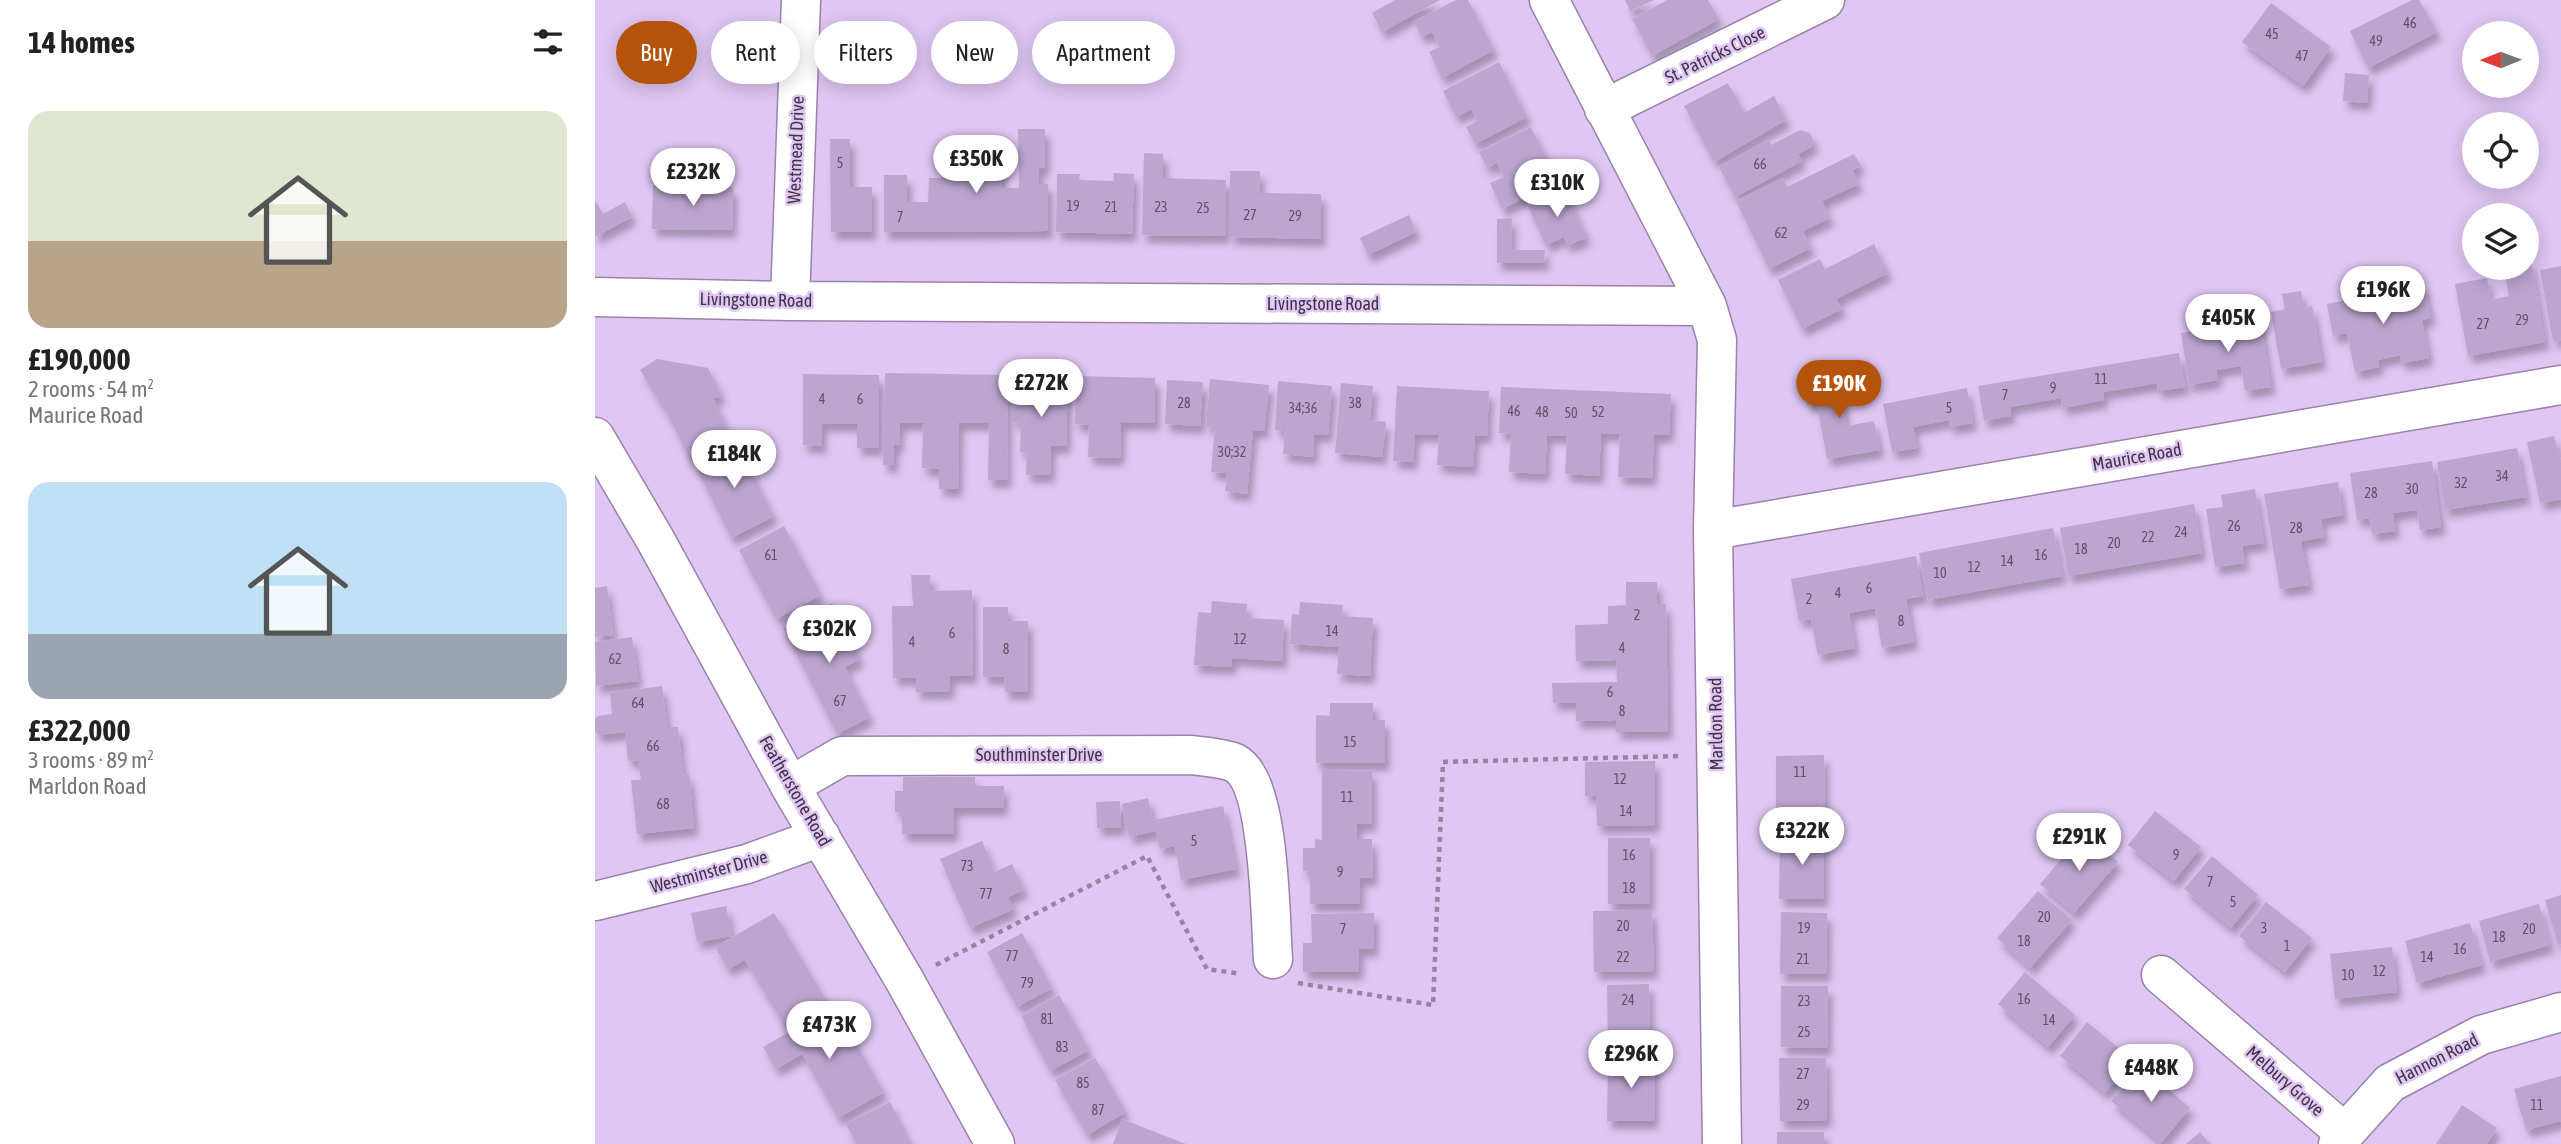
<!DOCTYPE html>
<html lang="en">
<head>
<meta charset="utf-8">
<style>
	body { margin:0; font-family:"Asap Condensed",sans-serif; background:#f2f2f2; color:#222; height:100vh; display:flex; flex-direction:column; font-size:26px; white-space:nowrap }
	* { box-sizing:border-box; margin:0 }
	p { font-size:23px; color:#767676 }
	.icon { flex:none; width:38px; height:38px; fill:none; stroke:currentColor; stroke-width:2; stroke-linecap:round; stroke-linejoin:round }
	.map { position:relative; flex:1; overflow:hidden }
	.side { display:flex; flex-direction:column; background:#fff; width:595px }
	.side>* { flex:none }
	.guide { position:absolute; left:21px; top:21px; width:665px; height:63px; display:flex; gap:14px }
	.needle { width:46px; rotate:269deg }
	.tools { position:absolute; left:1867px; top:21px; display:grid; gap:14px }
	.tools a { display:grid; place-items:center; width:77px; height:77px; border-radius:50%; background:#fff; box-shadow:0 4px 18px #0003; font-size:35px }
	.price { position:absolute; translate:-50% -60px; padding:0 16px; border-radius:24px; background:#fff; color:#222; font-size:23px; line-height:46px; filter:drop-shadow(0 2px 4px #0008) }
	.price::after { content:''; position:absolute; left:50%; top:42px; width:21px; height:16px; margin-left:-10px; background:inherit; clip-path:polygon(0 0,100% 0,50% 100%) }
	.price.on { background:#b45309; color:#fff }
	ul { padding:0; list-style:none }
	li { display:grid; align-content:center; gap:14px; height:371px; padding:0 28px }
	li span { display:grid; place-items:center; height:217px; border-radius:21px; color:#555 }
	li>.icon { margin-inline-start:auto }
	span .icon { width:126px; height:126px; fill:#fffc; stroke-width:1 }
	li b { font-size:30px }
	h2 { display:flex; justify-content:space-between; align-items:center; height:84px; padding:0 28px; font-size:30px }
	.tag { padding:0 24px; border-radius:32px; background:#fff; box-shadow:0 4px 18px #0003; font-size:24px; line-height:63px }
	.tag.on { background:#b45309; color:#fff }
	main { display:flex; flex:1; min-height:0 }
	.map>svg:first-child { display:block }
</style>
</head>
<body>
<main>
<section class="side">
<h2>14 homes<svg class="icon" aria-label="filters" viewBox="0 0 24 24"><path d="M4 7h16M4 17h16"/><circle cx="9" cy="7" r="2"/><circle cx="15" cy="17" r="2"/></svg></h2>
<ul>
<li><span style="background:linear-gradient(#dfe7d0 60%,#b9a48a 0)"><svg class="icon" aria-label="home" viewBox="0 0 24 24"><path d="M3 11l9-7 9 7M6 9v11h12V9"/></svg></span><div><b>£190,000</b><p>2 rooms · 54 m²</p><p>Maurice Road</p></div></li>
<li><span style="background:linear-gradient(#bfe0f5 70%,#9aa5b1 0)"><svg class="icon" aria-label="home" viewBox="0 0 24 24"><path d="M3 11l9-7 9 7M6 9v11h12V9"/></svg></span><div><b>£322,000</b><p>3 rooms · 89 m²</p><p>Marldon Road</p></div></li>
</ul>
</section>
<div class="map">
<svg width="1966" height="1144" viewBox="0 0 1966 1144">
	<defs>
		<filter id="shadow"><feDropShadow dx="4.5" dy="8" stdDeviation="3.5" flood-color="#0004"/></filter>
	</defs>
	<rect width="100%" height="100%" fill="#dfc6f3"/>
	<path fill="#bda5d0" filter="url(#shadow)" d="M800 0H845L787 32 777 13Z
		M861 0H873L899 50 847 78 834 52 845 47 837 32 827 37 818 22Z
		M1030 0H1059L1035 11Z
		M1072 0H1113L1124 19 1057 56 1037 19Z
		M1817 0H1824L1842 32 1773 68 1755 31Z
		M1676 3 1736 47 1708 86 1647 42Z
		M904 62 932 117 880 144 871 127 882 121 876 109 861 117 848 91Z
		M1750 73 1774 75 1772 103 1748 101Z
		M1133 83 1149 113 1179 96 1191 120 1119 162 1089 106Z
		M936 127 963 181 907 209 895 183 909 177 902 163 892 168 884 152Z
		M423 129H450V168H444V184H453V231L289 232V175H312V202H333L334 178H358V163H393V137L406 136 407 188H424Z
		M1205 130 1215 133 1218 140 1217 147 1203 154 1207 161 1140 197 1124 167 1174 140 1176 145Z
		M235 139H255V187H277V232H236Z
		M549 153 568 154V178L631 180 630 236 547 235Z
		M1259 154 1266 166 1257 170 1264 184 1227 201 1235 218 1208 231 1216 248 1174 269 1141 201 1188 178 1192 187Z
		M635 171H665V193L726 194V239L635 237Z
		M518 173 539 174 537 234 461 232 462 174H485L484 180 519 181Z
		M58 186 138 187 137 230 57 229Z
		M969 188 992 237 972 246 969 237 951 245 932 205Z
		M0 200 8 214 30 202 37 217 0 237Z
		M814 215 821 232 773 255 765 238Z
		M917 218 916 250H950L949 263H902V219Z
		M1279 244 1293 273 1241 299 1247 309 1207 329 1183 280 1225 259 1230 269Z
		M1936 261 1950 342 1873 356 1860 284 1892 278 1896 300 1914 296 1909 268H1932V262Z
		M1966 266V340L1958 341 1945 270Z
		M1829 284 1836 318 1827 320 1834 358 1807 363 1805 355 1783 360 1784 367 1760 372 1752 333 1738 336 1732 304Z
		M1706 291 1709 308 1717 306 1727 362 1686 369 1676 312 1690 309 1687 294Z
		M1665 318 1676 387 1650 391 1646 366 1621 370 1623 380 1594 385 1586 333 1619 327 1621 341 1634 339 1631 324Z
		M1584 353 1590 387 1563 391 1562 383 1533 388 1508 392 1509 400 1467 408 1466 398 1415 407 1416 416 1389 421 1383 386Z
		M62 359 113 368 127 396 118 398 135 435 93 456 75 419 45 370Z
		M290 373 413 375 412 480H393L394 423H364L363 489H344V469L327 468 328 423H305L304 445H299V465H288Z
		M208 374 284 375V448H262V424H227V446L208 445Z
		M1242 374 1252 426 1279 421 1285 450 1232 459 1222 404 1212 405 1208 381Z
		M419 376 473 377 471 446H456L455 475H431L432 452H425L426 423 418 422Z
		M481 376 560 378V423L526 422 525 458 493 457 494 425 480 424Z
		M615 379 674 385 669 431 658 430 652 494 630 491 632 473 616 472 620 428 611 427Z
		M572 380 608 382 605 426 570 424Z
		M683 381 737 386 733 435 719 434 718 457 688 454 690 431 680 430Z
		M746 383 778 386 775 420 791 422 787 457 740 453Z
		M802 386 894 391 892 436H880L878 467 842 465 844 435 820 434 818 462 798 461Z
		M906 387 1076 394 1074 435H1059L1057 478 1023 477 1025 434 1006 433 1004 476 970 474 972 436H960L952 435 950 474 914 472 916 434 904 433Z
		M1372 388 1378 423 1355 427 1354 420 1318 427 1322 448 1297 452 1288 404Z
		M1959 436 1966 461V499L1945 503 1932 442Z
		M141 442 179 516 136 538 99 463Z
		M1922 448 1931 497 1850 510 1842 462Z
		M1837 461 1846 527 1825 530 1822 510 1798 513 1800 531 1777 534 1774 518 1762 520 1755 473Z
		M1743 482 1748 515 1726 519 1729 537 1706 541 1714 585 1685 589 1669 494Z
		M1660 489 1669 543 1647 546 1650 563 1620 567 1611 509 1628 507 1626 495Z
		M1599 504 1607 553 1473 576 1465 528Z
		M189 526 226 595 181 619 144 550Z
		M1458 528 1467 576 1333 600 1324 553Z
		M1321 556 1328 596 1311 599 1319 642 1287 648 1280 608 1254 613 1260 648 1223 655 1216 619 1204 621 1196 579Z
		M316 575H335V591L377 590 378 676H355V691L321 692V678H298L297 606H318Z
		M1031 582H1062V604H1071L1073 731 1021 732V720L981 721V702L958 703 957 683 1022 682 1021 660 981 661 980 625 1013 624V606L1031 605Z
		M12 586 18 635 0 637V588Z
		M617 601 652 604 651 618 689 620 687 661 637 658 636 667 599 665 603 612 616 613Z
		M705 602 748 605 747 616 778 618 775 676 742 674 744 647 695 644 697 614 704 615Z
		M237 603 265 659 250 667 275 717 242 734 188 628Z
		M388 607H413V621H433V692H410L409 677H388Z
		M37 637 43 681 1 686 0 642Z
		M67 686 72 727H83L88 775 94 774 99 828 42 834 36 780H46L43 760 33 761 30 732 4 735 0 731V719L3 716 17 714 15 693Z
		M735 703H778V720H790V763H721V715L735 716Z
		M1229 755 1230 819H1181V756Z
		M1060 761V825L1002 826 1001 796H990V762Z
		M727 770 777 771V824H762V839H777L778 878H765V904H715V872L708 871V848H720V839L727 840Z
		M308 777H380V786H409L408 808H359V834H307V812H300V791H308Z
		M553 798 558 820 628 806 641 869 586 880 580 846 565 849 561 831 534 837 527 804Z
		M525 801 526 828H502L501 802Z
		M1560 811 1606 847 1579 881 1533 845Z
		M1489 833 1523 862 1479 913 1445 884Z
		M1185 835 1229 836V899H1184Z
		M1013 838H1055V904H1013Z
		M387 841 400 872 417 864 429 890 413 897 419 909 375 928 345 859Z
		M1617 856 1663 895 1636 928 1589 889Z
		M1443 891 1477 920 1435 968 1402 938Z
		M1966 895V944L1963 945 1950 900Z
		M1671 902 1717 938 1690 972 1644 936Z
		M1944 904 1955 945 1895 962 1884 921Z
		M131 906 137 936 102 942 96 913Z
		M1057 910 1059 971 999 972 998 911Z
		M1186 912 1232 913 1231 974H1185Z
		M179 913 230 998 188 1023 150 960 133 969 120 947Z
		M779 913V949H764V972H708V943H717L716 914Z
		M1875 923 1887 965 1822 983 1810 941Z
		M427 933 457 988 422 1007 392 952Z
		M1797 947 1802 992 1740 999 1735 954Z
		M1430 972 1480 1015 1453 1047 1403 1004Z
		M1054 984 1055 1046 1013 1047 1012 985Z
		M1186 986H1233L1232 1048 1186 1047Z
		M464 995 494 1050 455 1071 426 1016Z
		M239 1006 289 1092 243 1118 207 1054 181 1069 168 1047Z
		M1492 1022 1538 1060 1510 1093 1465 1056Z
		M500 1058 531 1112 492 1135 460 1080Z
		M1184 1058H1231L1232 1120 1185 1121Z
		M1013 1059H1060L1059 1121H1012Z
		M1546 1066 1595 1108 1566 1143 1516 1101Z
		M1966 1076V1121L1931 1130 1919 1089Z
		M295 1102 316 1144H261L251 1124Z
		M1867 1105 1902 1128 1892 1144H1841Z
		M527 1119 560 1132 591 1144H518Z
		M1182 1132H1229V1144H1182Z
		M1605 1132 1615 1144H1591Z"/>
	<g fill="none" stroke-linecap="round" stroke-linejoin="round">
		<g stroke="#9982ab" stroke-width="41">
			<path id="minor" d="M1009 109 1230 0
				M0 297 195 301 1112 306 954 0
				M195 301 206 0
				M1112 306 1122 340 1118 530 1127 1144
				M0 437 61 541 195 786 310 981 400 1144
				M1118 530 1966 385
				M195 786 247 756 597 755C610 757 629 758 640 763 676 783 675 919 678 959
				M0 901 152 864 226 837
				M1566 975 1750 1133
				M1743 1144 1750 1133 1795 1083 1886 1035 1966 1012"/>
		</g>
		<path stroke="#9684a4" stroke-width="4.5" stroke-dasharray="5 5" stroke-linecap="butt" d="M341 965 552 856 612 969 646 974
			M703 983 838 1005 848 762 1086 756"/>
		<use href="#minor" stroke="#fff" stroke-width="38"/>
	</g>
	<g text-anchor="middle" stroke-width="5" stroke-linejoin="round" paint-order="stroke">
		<g font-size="14" fill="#5e5169">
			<text x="1815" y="28">46</text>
			<text x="1677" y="39">45</text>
			<text x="1781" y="46">49</text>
			<text x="1707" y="61">47</text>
			<text x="245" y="168">5</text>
			<text x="1165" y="169">66</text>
			<text x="478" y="211">19</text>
			<text x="516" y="212">21</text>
			<text x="566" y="212">23</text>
			<text x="608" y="213">25</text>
			<text x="655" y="220">27</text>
			<text x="700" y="221">29</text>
			<text x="305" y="222">7</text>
			<text x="1186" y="238">62</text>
			<text x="1927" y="325">29</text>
			<text x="1888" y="329">27</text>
			<text x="1506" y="384">11</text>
			<text x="1458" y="393">9</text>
			<text x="1410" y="400">7</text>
			<text x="227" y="404">4</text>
			<text x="265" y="404">6</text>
			<text x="589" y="408">28</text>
			<text x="760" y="408">38</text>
			<text x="708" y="413">34;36</text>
			<text x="1354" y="413">5</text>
			<text x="919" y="416">46</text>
			<text x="947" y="417">48</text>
			<text x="1003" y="417">52</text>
			<text x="976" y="418">50</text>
			<text x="637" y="457">30;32</text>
			<text x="1907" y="481">34</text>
			<text x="1866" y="488">32</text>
			<text x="1817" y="494">30</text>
			<text x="1776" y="498">28</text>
			<text x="1639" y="531">26</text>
			<text x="1701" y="533">28</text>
			<text x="1586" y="537">24</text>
			<text x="1553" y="542">22</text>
			<text x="1519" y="548">20</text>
			<text x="1486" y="554">18</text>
			<text x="176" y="560">61</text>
			<text x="1446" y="560">16</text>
			<text x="1412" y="566">14</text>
			<text x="1379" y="572">12</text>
			<text x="1345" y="578">10</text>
			<text x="1274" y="593">6</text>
			<text x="1243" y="598">4</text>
			<text x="1214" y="604">2</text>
			<text x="1042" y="620">2</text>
			<text x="1306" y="626">8</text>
			<text x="737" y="636">14</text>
			<text x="357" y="638">6</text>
			<text x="645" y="644">12</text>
			<text x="317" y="647">4</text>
			<text x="1027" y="653">4</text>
			<text x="411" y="654">8</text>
			<text x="20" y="664">62</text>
			<text x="1015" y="697">6</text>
			<text x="245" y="706">67</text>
			<text x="43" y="708">64</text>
			<text x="1027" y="716">8</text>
			<text x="755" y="747">15</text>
			<text x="58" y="751">66</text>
			<text x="1205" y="777">11</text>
			<text x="1025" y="784">12</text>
			<text x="752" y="802">11</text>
			<text x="68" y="809">68</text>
			<text x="1031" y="816">14</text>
			<text x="599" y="846">5</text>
			<text x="1034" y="860">16</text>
			<text x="1581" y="860">9</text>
			<text x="372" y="871">73</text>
			<text x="745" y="877">9</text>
			<text x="1615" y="887">7</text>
			<text x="1034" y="893">18</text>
			<text x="391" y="899">77</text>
			<text x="1638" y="907">5</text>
			<text x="1449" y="922">20</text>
			<text x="1028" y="931">20</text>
			<text x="1209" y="933">19</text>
			<text x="1669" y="933">3</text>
			<text x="748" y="934">7</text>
			<text x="1934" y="934">20</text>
			<text x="1904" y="942">18</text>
			<text x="1429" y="946">18</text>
			<text x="1692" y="951">1</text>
			<text x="1865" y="954">16</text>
			<text x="417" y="961">77</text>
			<text x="1028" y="962">22</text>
			<text x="1832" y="962">14</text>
			<text x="1208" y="964">21</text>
			<text x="1784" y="976">12</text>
			<text x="1753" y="980">10</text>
			<text x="432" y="988">79</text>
			<text x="1429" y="1004">16</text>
			<text x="1033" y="1005">24</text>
			<text x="1209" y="1006">23</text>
			<text x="452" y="1024">81</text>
			<text x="1454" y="1025">14</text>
			<text x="1209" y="1037">25</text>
			<text x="467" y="1052">83</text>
			<text x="1208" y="1079">27</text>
			<text x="488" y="1088">85</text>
			<text x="1208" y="1110">29</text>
			<text x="1942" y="1110">11</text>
			<text x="503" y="1115">87</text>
		</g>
		<g font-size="18" fill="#3f3547" stroke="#dfc6f3">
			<text transform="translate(1120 55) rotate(-26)" y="6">St. Patricks Close</text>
			<text transform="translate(201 150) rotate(-88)" y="6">Westmead Drive</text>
			<text transform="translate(161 300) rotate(1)" y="6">Livingstone Road</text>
			<text x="728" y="310">Livingstone Road</text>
			<text transform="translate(1542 457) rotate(-10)" y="6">Maurice Road</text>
			<text transform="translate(1121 724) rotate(-91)" y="6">Marldon Road</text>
			<text x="444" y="761">Southminster Drive</text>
			<text transform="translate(200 791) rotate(60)" y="6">Featherstone Road</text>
			<text transform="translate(114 872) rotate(-15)" y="6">Westminster Drive</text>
			<text transform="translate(1842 1059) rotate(-27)" y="6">Hannon Road</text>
			<text transform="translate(1690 1081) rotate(41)" y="6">Melbury Grove</text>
		</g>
	</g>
</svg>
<div class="tools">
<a><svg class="needle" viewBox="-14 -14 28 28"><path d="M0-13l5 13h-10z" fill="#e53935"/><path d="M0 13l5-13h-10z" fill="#767676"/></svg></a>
<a><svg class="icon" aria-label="locate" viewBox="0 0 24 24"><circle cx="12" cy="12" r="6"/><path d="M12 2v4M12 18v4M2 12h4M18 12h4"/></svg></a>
<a><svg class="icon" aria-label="layers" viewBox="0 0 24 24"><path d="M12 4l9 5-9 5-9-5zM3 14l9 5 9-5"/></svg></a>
</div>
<b class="price" style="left:381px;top:195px">£350K</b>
<b class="price" style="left:98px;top:208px">£232K</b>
<b class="price" style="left:962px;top:219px">£310K</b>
<b class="price" style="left:1788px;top:326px">£196K</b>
<b class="price" style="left:1633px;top:354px">£405K</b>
<b class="price" style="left:446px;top:419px">£272K</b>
<b class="price on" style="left:1244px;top:420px">£190K</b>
<b class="price" style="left:139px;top:490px">£184K</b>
<b class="price" style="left:234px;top:665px">£302K</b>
<b class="price" style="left:1207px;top:867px">£322K</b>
<b class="price" style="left:1484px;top:873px">£291K</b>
<b class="price" style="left:234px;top:1061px">£473K</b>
<b class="price" style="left:1036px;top:1090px">£296K</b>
<b class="price" style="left:1556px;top:1104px">£448K</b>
<div class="guide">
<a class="tag on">Buy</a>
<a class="tag">Rent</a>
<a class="tag">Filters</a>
<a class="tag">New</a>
<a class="tag">Apartment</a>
</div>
</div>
</main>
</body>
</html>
